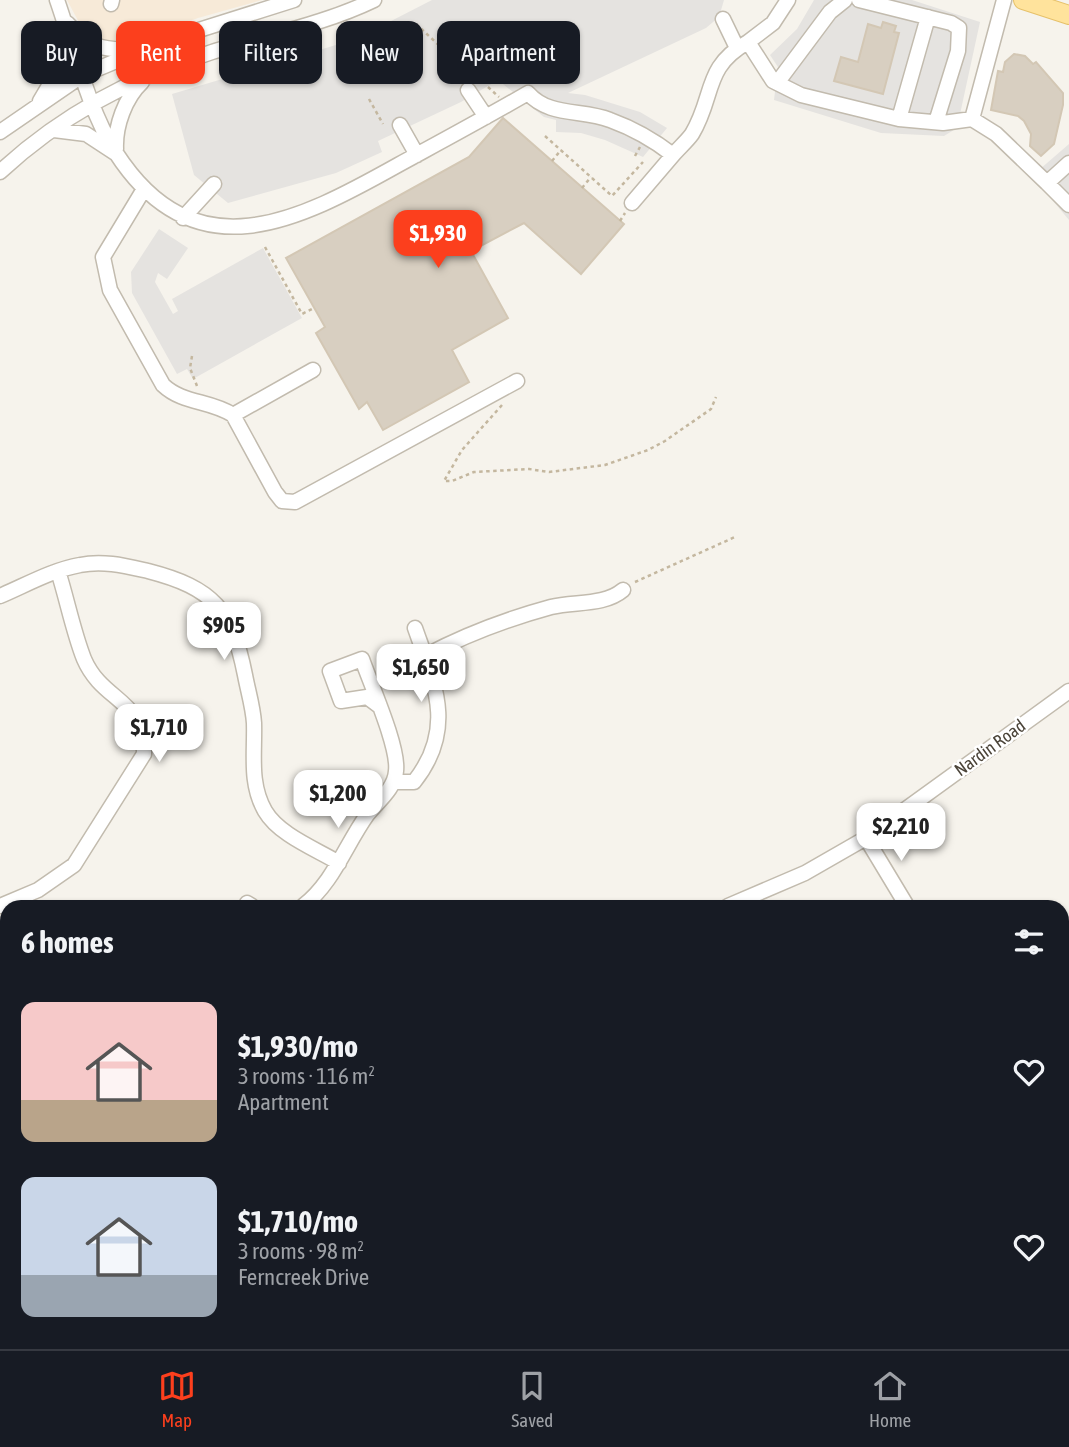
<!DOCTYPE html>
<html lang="en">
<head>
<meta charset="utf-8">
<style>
	body { margin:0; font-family:"Asap Condensed",sans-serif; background:#20242c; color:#f1f3f6; height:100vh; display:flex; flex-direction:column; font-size:26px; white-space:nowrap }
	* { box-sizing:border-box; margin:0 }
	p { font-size:23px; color:#9ea1a6 }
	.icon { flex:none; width:38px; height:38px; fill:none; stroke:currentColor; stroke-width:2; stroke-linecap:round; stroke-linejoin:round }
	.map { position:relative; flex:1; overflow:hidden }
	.panel { position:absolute; left:0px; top:900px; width:1069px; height:450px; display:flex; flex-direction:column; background:#171b24; border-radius:21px 21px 0 0; box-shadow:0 2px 5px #0004 }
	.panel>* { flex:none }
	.hud { position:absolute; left:21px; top:21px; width:700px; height:63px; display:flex; gap:14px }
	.price { position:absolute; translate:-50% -60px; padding:0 16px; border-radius:14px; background:#fff; color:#222; font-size:23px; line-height:46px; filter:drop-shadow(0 2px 4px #0008) }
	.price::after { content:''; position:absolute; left:50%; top:42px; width:21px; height:16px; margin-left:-10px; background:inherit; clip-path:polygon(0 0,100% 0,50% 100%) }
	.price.current { background:#fc3f1d; color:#fff }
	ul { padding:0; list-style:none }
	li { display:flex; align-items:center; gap:21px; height:175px; padding:0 21px }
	li span { display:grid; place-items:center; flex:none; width:196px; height:140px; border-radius:14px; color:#555 }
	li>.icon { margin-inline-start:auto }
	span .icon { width:84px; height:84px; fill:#fffc; stroke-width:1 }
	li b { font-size:30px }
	h2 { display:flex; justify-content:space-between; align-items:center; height:84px; padding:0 21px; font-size:30px }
	.tag { padding:0 24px; border-radius:14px; background:#171b24; box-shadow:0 2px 5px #0004; font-size:24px; line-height:63px }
	.tag.current { background:#fc3f1d; color:#fff }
	.dock { display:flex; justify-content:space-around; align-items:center; height:98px; border-top:2px solid #363941; background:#171b24; font-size:19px; color:#9ea1a6 }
	.dock a { display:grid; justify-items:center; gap:4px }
	.dock .current { color:#fc3f1d }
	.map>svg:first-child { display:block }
</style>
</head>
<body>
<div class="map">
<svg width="1069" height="1349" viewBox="0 0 1069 1349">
	<rect width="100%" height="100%" fill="#f6f3ec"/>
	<path fill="#f7ead8" d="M67 0H262L198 18 130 42 111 44 91 36 82 28Z
		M1069 1101V1349H942V1342H1062V1103Z"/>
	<path fill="#e5e3e0" d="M432 0H724L719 17 706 28 568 93 585 95 640 112 667 128 643 157 605 140 581 133 556 132V120L544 117 498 80 461 102 378 141 382 152 336 173 228 203 194 175 172 94 356 39Z
		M814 0H912L980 22 957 128 944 136 881 133 774 100 778 67 770 55 797 29Z
		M1069 144V220L1032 176Z
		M159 229 188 248 167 279 158 273 155 282 173 314 178 311 172 299 263 248 302 318 193 379 187 369 177 374 132 293 131 272Z
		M1062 1238H1069V1349H948V1342H1062Z"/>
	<path fill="#d8cfc1" stroke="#d3c7b4" stroke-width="2" d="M883 22 896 26 894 32 899 33 883 94 834 81 841 57 858 62 868 24 881 28Z
		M1014 54 1025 56 1033 64 1036 62 1063 93V105L1054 144 1041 156 1030 146 1031 134 1024 121 1018 116 991 110 998 71 1003 72 1005 62Z
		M503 118 624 224 581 274 524 223 471 251 508 318 452 350 469 382 383 430 367 402 359 409 316 333 325 327 286 258 469 157Z"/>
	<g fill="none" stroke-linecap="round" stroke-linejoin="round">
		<g stroke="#c2bbae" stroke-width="17">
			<path id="minor" d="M57 0C73 46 90 113 116 153 195 275 298 221 398 165 442 141 485 118 528 93 549 117 582 109 610 120 632 128 655 141 673 155 679 148 687 141 692 134 715 96 703 67 748 42
				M788 0 773 23 748 42 773 81 801 95 899 119 943 123 972 119
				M859 0 951 23 959 28 958 51 936 122
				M1004 0 972 119 996 134 1047 183 1069 163
				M111 4 112 0
				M723 19 737 48
				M67 23C88 46 102 51 132 49
				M777 83 830 12 845 0
				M468 90 486 117
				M40 101 53 79 63 24
				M899 119 928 17
				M400 125 417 155
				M54 130 86 134 115 153
				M0 132 83 75 164 41 294 0
				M116 149C115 126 125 98 142 82
				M0 172C60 116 133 77 212 52 266 35 322 25 374 0
				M1047 183 1069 205
				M144 189 103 257 110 290 163 385C183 404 210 400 233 415L313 370
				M632 203 673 155
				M183 218 214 184
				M233 415 275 492 282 501 295 502 517 381
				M0 596C26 585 52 570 80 565 103 560 126 566 148 571 214 588 232 610 245 675 248 691 253 707 254 723 255 753 249 783 265 811 279 835 316 849 339 863
				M425 656C465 635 507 619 551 607 575 601 604 606 623 590
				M394 782H414C456 729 435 685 415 628
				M866 838 907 906
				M247 903 252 906
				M0 906 38 890 74 865 144 754C145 698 103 703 84 659 73 631 67 599 58 571
				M303 906C333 883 345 846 367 815 377 802 395 789 396 771 399 747 371 685 362 659L330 671 341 701 367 697 379 706
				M728 906 805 873 866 838 1069 691
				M7 1025V1042
				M1062 1135V1145
				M1062 1173 1069 1178
				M1062 1216H1069
				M0 1303 7 1300
				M573 1342 585 1349
				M652 1342 653 1349
				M234 1349 236 1342
				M510 1349 527 1342
				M850 1349 852 1342
				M907 1349 909 1342"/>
		</g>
		<g stroke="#e6c16a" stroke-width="20">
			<path id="major" d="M1023 0 1069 15"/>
		</g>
		<path stroke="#c4b79f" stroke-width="2.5" stroke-dasharray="3.5 3.5" stroke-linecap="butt" d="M416 24 443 49
			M345 56 362 86
			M454 58 476 76
			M488 87 499 97
			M369 99 383 124
			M545 136 612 196 643 162
			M635 156 640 147
			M552 161 561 150
			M582 188 591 177
			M620 221 625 213
			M265 247 302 314 314 308
			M192 356 190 368 197 386
			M502 405 462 450 444 481H452L474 472 529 469 549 472 605 465 648 450 665 441 711 409 716 397
			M635 582 735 537"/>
		<use href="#minor" stroke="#fff" stroke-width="14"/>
		<use href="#major" stroke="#ffe39c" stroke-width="18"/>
	</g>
	<g text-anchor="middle" stroke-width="5" stroke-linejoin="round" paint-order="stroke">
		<g font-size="18" fill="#4b4439" stroke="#fff">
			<text transform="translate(990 748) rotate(-36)" y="6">Nardin Road</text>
		</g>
	</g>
</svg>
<b class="price current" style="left:438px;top:270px">$1,930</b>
<b class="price" style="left:224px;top:662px">$905</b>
<b class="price" style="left:421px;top:704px">$1,650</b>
<b class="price" style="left:159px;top:764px">$1,710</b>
<b class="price" style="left:338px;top:830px">$1,200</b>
<b class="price" style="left:901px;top:863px">$2,210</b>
<div class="hud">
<a class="tag">Buy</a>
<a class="tag current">Rent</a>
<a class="tag">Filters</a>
<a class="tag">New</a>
<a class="tag">Apartment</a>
</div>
<section class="panel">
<h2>6 homes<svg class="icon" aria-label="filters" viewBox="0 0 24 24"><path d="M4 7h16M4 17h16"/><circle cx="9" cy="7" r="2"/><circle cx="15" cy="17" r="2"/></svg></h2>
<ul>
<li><span style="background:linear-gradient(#f6c9c9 70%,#b9a48a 0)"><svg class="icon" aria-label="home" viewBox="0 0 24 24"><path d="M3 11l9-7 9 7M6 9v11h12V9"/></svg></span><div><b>$1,930/mo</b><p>3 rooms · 116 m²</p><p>Apartment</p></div><svg class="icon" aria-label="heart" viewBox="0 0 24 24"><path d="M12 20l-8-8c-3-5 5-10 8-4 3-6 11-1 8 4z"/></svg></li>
<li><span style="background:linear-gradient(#c9d6e8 70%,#9aa5b1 0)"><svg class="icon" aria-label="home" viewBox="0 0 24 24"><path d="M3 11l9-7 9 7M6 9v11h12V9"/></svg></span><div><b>$1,710/mo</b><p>3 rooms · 98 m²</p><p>Ferncreek Drive</p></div><svg class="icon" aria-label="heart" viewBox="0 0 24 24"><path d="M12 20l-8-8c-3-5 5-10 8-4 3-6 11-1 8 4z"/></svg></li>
</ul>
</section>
</div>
<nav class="dock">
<a class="current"><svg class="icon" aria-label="map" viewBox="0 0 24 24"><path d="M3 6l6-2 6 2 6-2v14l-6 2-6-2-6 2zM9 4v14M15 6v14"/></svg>Map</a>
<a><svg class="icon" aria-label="saved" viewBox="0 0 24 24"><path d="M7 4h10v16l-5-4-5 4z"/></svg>Saved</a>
<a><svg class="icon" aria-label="home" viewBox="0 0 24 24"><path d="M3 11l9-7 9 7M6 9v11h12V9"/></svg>Home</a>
</nav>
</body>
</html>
